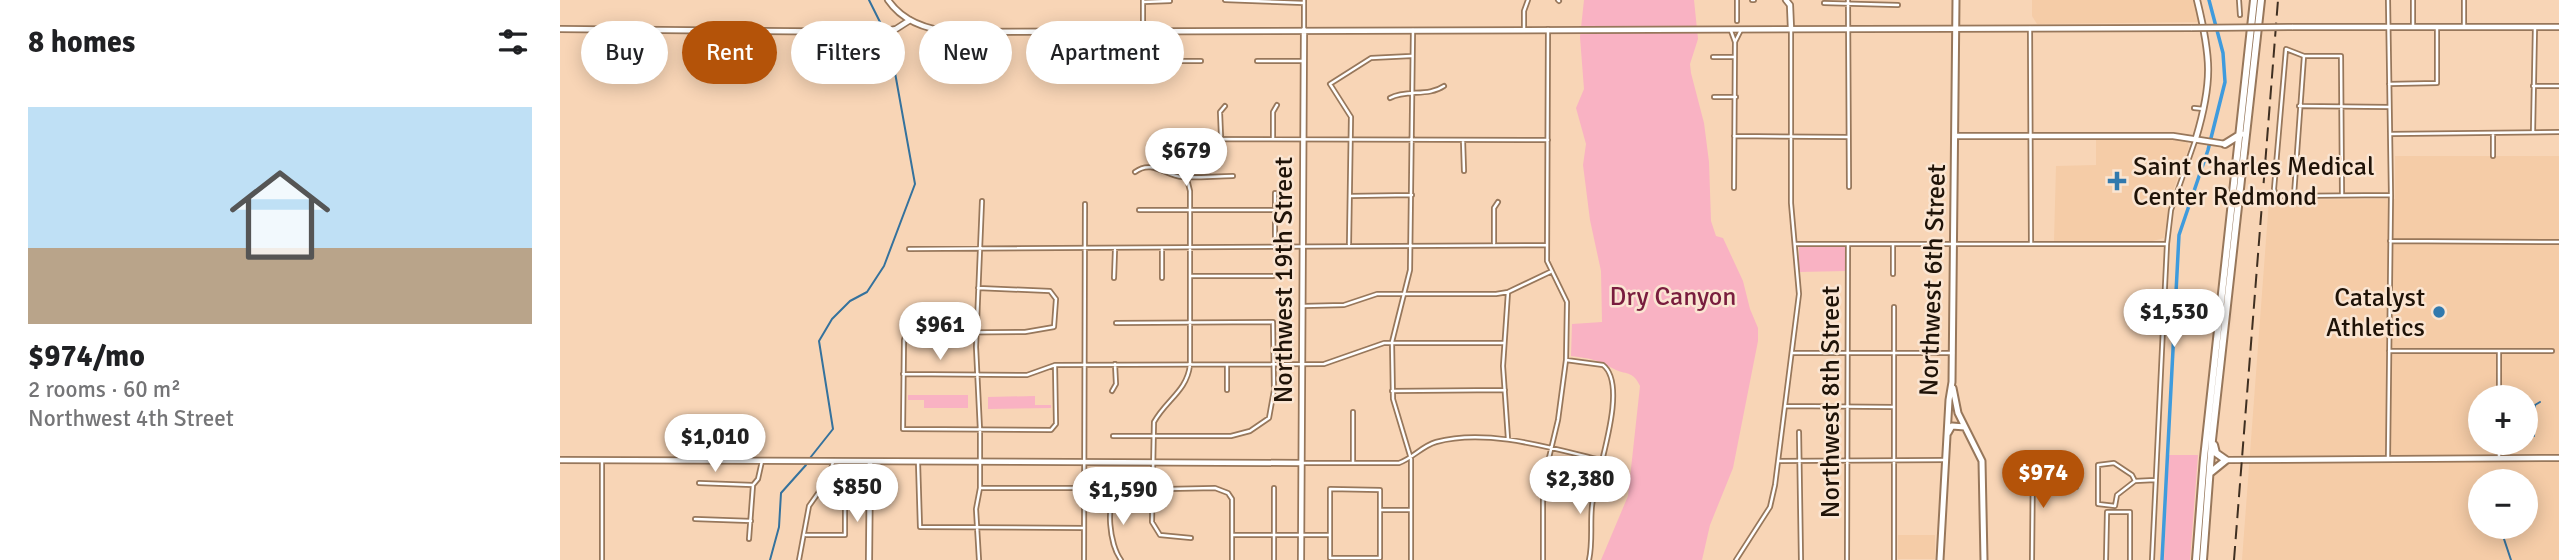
<!DOCTYPE html>
<html lang="en">
<head>
<meta charset="utf-8">
<style>
	body { margin:0; font-family:Signika,sans-serif; background:#f2f2f2; color:#202124; height:100vh; display:flex; flex-direction:column; font-size:26px; white-space:nowrap }
	* { box-sizing:border-box; margin:0 }
	p { font-size:23px; color:#757577 }
	.icon { flex:none; width:38px; height:38px; fill:none; stroke:currentColor; stroke-width:2; stroke-linecap:round; stroke-linejoin:round }
	.map { position:relative; flex:1; overflow:hidden }
	.drawer { display:flex; flex-direction:column; background:#fff; width:560px }
	.drawer>* { flex:none }
	.hud { position:absolute; left:21px; top:21px; width:665px; height:63px; display:flex; gap:14px }
	.fabs { position:absolute; left:1908px; top:385px; display:grid; gap:14px }
	.fabs a { display:grid; place-items:center; width:70px; height:70px; border-radius:50%; background:#fff; box-shadow:0 4px 18px #0003; font-size:35px }
	.price { position:absolute; translate:-50% -60px; padding:0 16px; border-radius:24px; background:#fff; color:#222; font-size:23px; line-height:46px; filter:drop-shadow(0 2px 4px #0008) }
	.price::after { content:''; position:absolute; left:50%; top:42px; width:21px; height:16px; margin-left:-10px; background:inherit; clip-path:polygon(0 0,100% 0,50% 100%) }
	.price.selected { background:#b45309; color:#fff }
	ul { padding:0; list-style:none }
	li { display:grid; align-content:center; gap:14px; height:371px; padding:0 28px }
	li span { display:grid; place-items:center; height:217px; border-radius:0px; color:#555 }
	li>.icon { margin-inline-start:auto }
	span .icon { width:126px; height:126px; fill:#fffc; stroke-width:1 }
	li b { font-size:30px }
	h2 { display:flex; justify-content:space-between; align-items:center; height:84px; padding:0 28px; font-size:30px }
	.tag { padding:0 24px; border-radius:32px; background:#fff; box-shadow:0 4px 18px #0003; font-size:24px; line-height:63px }
	.tag.selected { background:#b45309; color:#fff }
	main { display:flex; flex:1; min-height:0 }
	.map>svg:first-child { display:block }
</style>
</head>
<body>
<main>
<section class="drawer">
<h2>8 homes<svg class="icon" aria-label="filters" viewBox="0 0 24 24"><path d="M4 7h16M4 17h16"/><circle cx="9" cy="7" r="2"/><circle cx="15" cy="17" r="2"/></svg></h2>
<ul>
<li><span style="background:linear-gradient(#bfe0f5 65%,#b9a48a 0)"><svg class="icon" aria-label="home" viewBox="0 0 24 24"><path d="M3 11l9-7 9 7M6 9v11h12V9"/></svg></span><div><b>$974/mo</b><p>2 rooms · 60 m²</p><p>Northwest 4th Street</p></div></li>
</ul>
</section>
<div class="map">
<svg width="1999" height="560" viewBox="0 0 1999 560">
	<rect width="100%" height="100%" fill="#f8d5b6"/>
	<path fill="#f5cca7" fill-rule="evenodd" d="M1472 0H1633L1639 22 1477 24 1472 16Z
		M1619 138 1627 140 1629 147 1611 196 1604 238 1589 242 1494 241 1496 166 1536 165V139Z
		M1835 156H1999V560H1682L1709 200 1835 199ZM1920 397H1965V443H1920ZM1920 481H1965V527H1920Z
		M1338 535H1375V559H1338Z"/>
	<path fill="#f9b2c3" d="M1024 0H1134L1138 39 1130 64 1131 73 1144 123 1149 162 1151 221 1156 236 1163 238 1183 281 1190 309 1198 328V341L1173 468 1150 525 1142 560H1041L1068 496 1080 386C1073 370 1065 375 1054 369 1035 359 1033 359 1011 356L1012 324 1042 322 1041 271 1030 220 1023 165 1026 144 1016 108 1024 89 1020 37Z
		M1285 245 1286 271 1239 272V246Z
		M348 395H408V408H364V400H348Z
		M475 396V405H491V408L428 409V397Z
		M1609 455H1638L1630 560H1604Z"/>
	<g fill="none" stroke-linecap="round" stroke-linejoin="round">
		<path stroke="#35729d" stroke-width="2" d="M309 0 323 28
			M1974 436 1975 405 1980 402
			M250 458 273 429 259 341 272 319 290 301 307 292 324 266 355 184 332 56 325 36
			M1940 527 1951 560
			M210 560 219 527 221 493 246 465"/>
		<path stroke="#3f9bdd" stroke-width="3.5" d="M1602 560 1619 235 1648 150 1665 82 1663 53 1649 0"/>
		<g stroke="#97775b" stroke-width="6">
			<path id="street" d="M665 0 744 3
				M744 0V30
				M998 0 999 1
				M1192 0H1194
				M1288 0 1289 187
				M1679 0 1680 15
				M1828 0 1831 195 1828 458
				M583 2 610 1
				M1264 3 1338 5
				M1177 21V0
				M1853 27V0
				M1904 27V0
				M1470 28 1471 244
				M964 29V11L968 0
				M1171 31 1175 42 1174 188
				M1175 42 1181 30
				M1153 57H1175
				M550 61H641
				M697 61H742
				M583 81V0
				M1829 84 1877 83V27
				M1973 86H1999
				M1154 97H1176
				M830 98C847 89 868 97 884 86
				M1739 106 1829 107
				M1634 108 1644 109
				M1973 132 1975 27
				M1933 133V156
				M1830 134 1999 132
				M661 136 660 112 665 106
				M1174 136 1288 137
				M713 138V112L717 105
				M903 140 904 171
				M575 172C592 159 606 176 622 177 639 178 656 176 673 176
				M715 193V246
				M1734 195 1744 56
				M1782 195 1781 56H1744L1726 49 1714 189 1716 196 1831 195
				M790 196 852 195
				M579 210H715
				M1830 241 1999 242
				M934 243V208L938 202
				M789 244 791 117 770 84 811 58 851 56
				M1235 244H1607
				M349 249 987 245
				M1333 274V244
				M630 276H713
				M554 278 555 250
				M602 278V248
				M418 288 490 291 496 299 494 327 465 332 346 333 344 340 343 429 491 430 496 424 495 365
				M743 306 784 305 817 294H936L948 292 990 272
				M1829 351H1992
				M1939 351V397
				M1233 353H1393
				M1006 360 1043 365C1070 386 1035 475 1032 506 1030 524 1033 542 1029 560
				M667 365V390
				M343 374 467 375 495 365 764 364 824 343H944
				M552 391 556 384 555 364
				M832 391 945 390
				M1225 406 1333 407
				M793 412V463
				M1239 432 1241 560
				M553 436H671L690 431 709 418 714 390 713 322 556 323
				M948 439 943 366 948 292
				M1939 443V457
				M1218 461 1386 460
				M358 462 360 527 524 528
				M741 463H839C853 458 862 446 876 442 927 428 991 448 1041 460
				M1575 481 1557 495 1555 506 1538 504V465L1554 463 1572 475 1575 481 1595 480
				M139 483 193 485
				M420 488H524
				M1472 488 1516 487
				M770 489 820 490V558H770Z
				M820 510H850
				M135 519 191 521
				M246 535H285V488L268 479
				M673 535H770
				M631 538 600 535 592 522 594 422C606 400 627 391 630 365V191L625 171V139L988 140
				M189 539 193 485 198 479 202 461
				M42 560V462
				M239 560 249 506 268 479 273 462
				M419 560 416 509 420 488V430L416 347 422 201
				M524 560 525 204
				M561 560C550 545 544 503 559 490L655 488 668 493 672 499V560
				M714 560V488
				M851 560V459L833 399 832 342 850 270 853 30
				M983 560V483L998 420 1006 360 1007 302 987 261 988 29
				M1176 560 1210 507 1215 485 1239 294 1231 203V29
				M1287 560 1288 245
				M1334 560V307
				M1472 560 1473 460
				M1546 560 1547 512H1570V560
				M1592 560 1607 244 1611 210 1635 141"/>
		</g>
		<g stroke="#97775b" stroke-width="8">
			<path id="secondary" d="M328 0C343 22 368 30 394 32L1632 28
				M1226 0 1230 5 1231 29
				M1732 27H1999
				M0 29 321 32 336 29 350 20
				M1396 136H1613L1665 144
				M1636 138C1653 81 1651 57 1637 0
				M0 460 741 463
				M1666 460 1999 458
				M309 560 310 462
				M741 560 744 30"/>
		</g>
		<g stroke="#97775b" stroke-width="9">
			<path id="primary" d="M1393 388 1398 413 1422 461 1424 560
				M1388 433 1392 426 1405 427
				M1380 560 1389 400 1392 382 1396 0"/>
		</g>
		<g stroke="#97775b" stroke-width="10">
			<path id="highway" d="M1665 144 1681 134
				M1650 473 1666 460 1656 453 1654 445
				M1636 560 1644 458 1694 0
				M1643 560 1652 440 1701 0"/>
		</g>
		<use href="#street" stroke="#fff" stroke-width="2.5"/>
		<use href="#secondary" stroke="#fff" stroke-width="4.5"/>
		<use href="#primary" stroke="#fff" stroke-width="5"/>
		<use href="#highway" stroke="#fff" stroke-width="6"/>
		<path stroke="#3f2f21" stroke-width="2" stroke-dasharray="14 7" stroke-linecap="butt" d="M1674 560 1718 0"/>
		<g stroke="#97775b" stroke-width="8" stroke-linecap="butt">
			<path id="secondary-bridge" d="M1632 28 1732 27"/>
		</g>
		<use href="#secondary-bridge" stroke="#fff" stroke-width="4.5"/>
	</g>
	<g fill="#3179ad" stroke="#fae5d2" stroke-width="2.5">
		<path d="M1553.5 170.5h7v7h7v7h-7v7h-7v-7h-7v-7h7z"/>
		<circle cx="1879" cy="312" r="7"/>
	</g>
	<g text-anchor="middle" stroke-width="5" stroke-linejoin="round" paint-order="stroke">
		<g font-size="26" fill="#1f1308" stroke="#fae5d2" text-anchor="start">
			<text x="1573" y="175">Saint Charles Medical<tspan x="1573" dy="30">Center Redmond</tspan></text>
			<text x="1865" y="306" text-anchor="end">Catalyst<tspan x="1865" dy="30">Athletics</tspan></text>
		</g>
		<g font-size="26" fill="#1f1308" stroke="#fae5d2">
			<text transform="translate(723 280) rotate(-90)" y="9">Northwest 19th Street</text>
			<text transform="translate(1372 280) rotate(-88)" y="9">Northwest 6th Street</text>
			<text transform="translate(1270 402) rotate(-90)" y="9">Northwest 8th Street</text>
		</g>
		<g font-size="26" fill="#791d3e" stroke="#fae5d2">
			<text x="1113" y="305">Dry Canyon</text>
		</g>
	</g>
</svg>
<div class="fabs">
<a>+</a>
<a>−</a>
</div>
<b class="price" style="left:626px;top:188px">$679</b>
<b class="price" style="left:1614px;top:349px">$1,530</b>
<b class="price" style="left:380px;top:362px">$961</b>
<b class="price" style="left:155px;top:474px">$1,010</b>
<b class="price selected" style="left:1483px;top:510px">$974</b>
<b class="price" style="left:1020px;top:516px">$2,380</b>
<b class="price" style="left:297px;top:524px">$850</b>
<b class="price" style="left:563px;top:527px">$1,590</b>
<div class="hud">
<a class="tag">Buy</a>
<a class="tag selected">Rent</a>
<a class="tag">Filters</a>
<a class="tag">New</a>
<a class="tag">Apartment</a>
</div>
</div>
</main>
</body>
</html>
